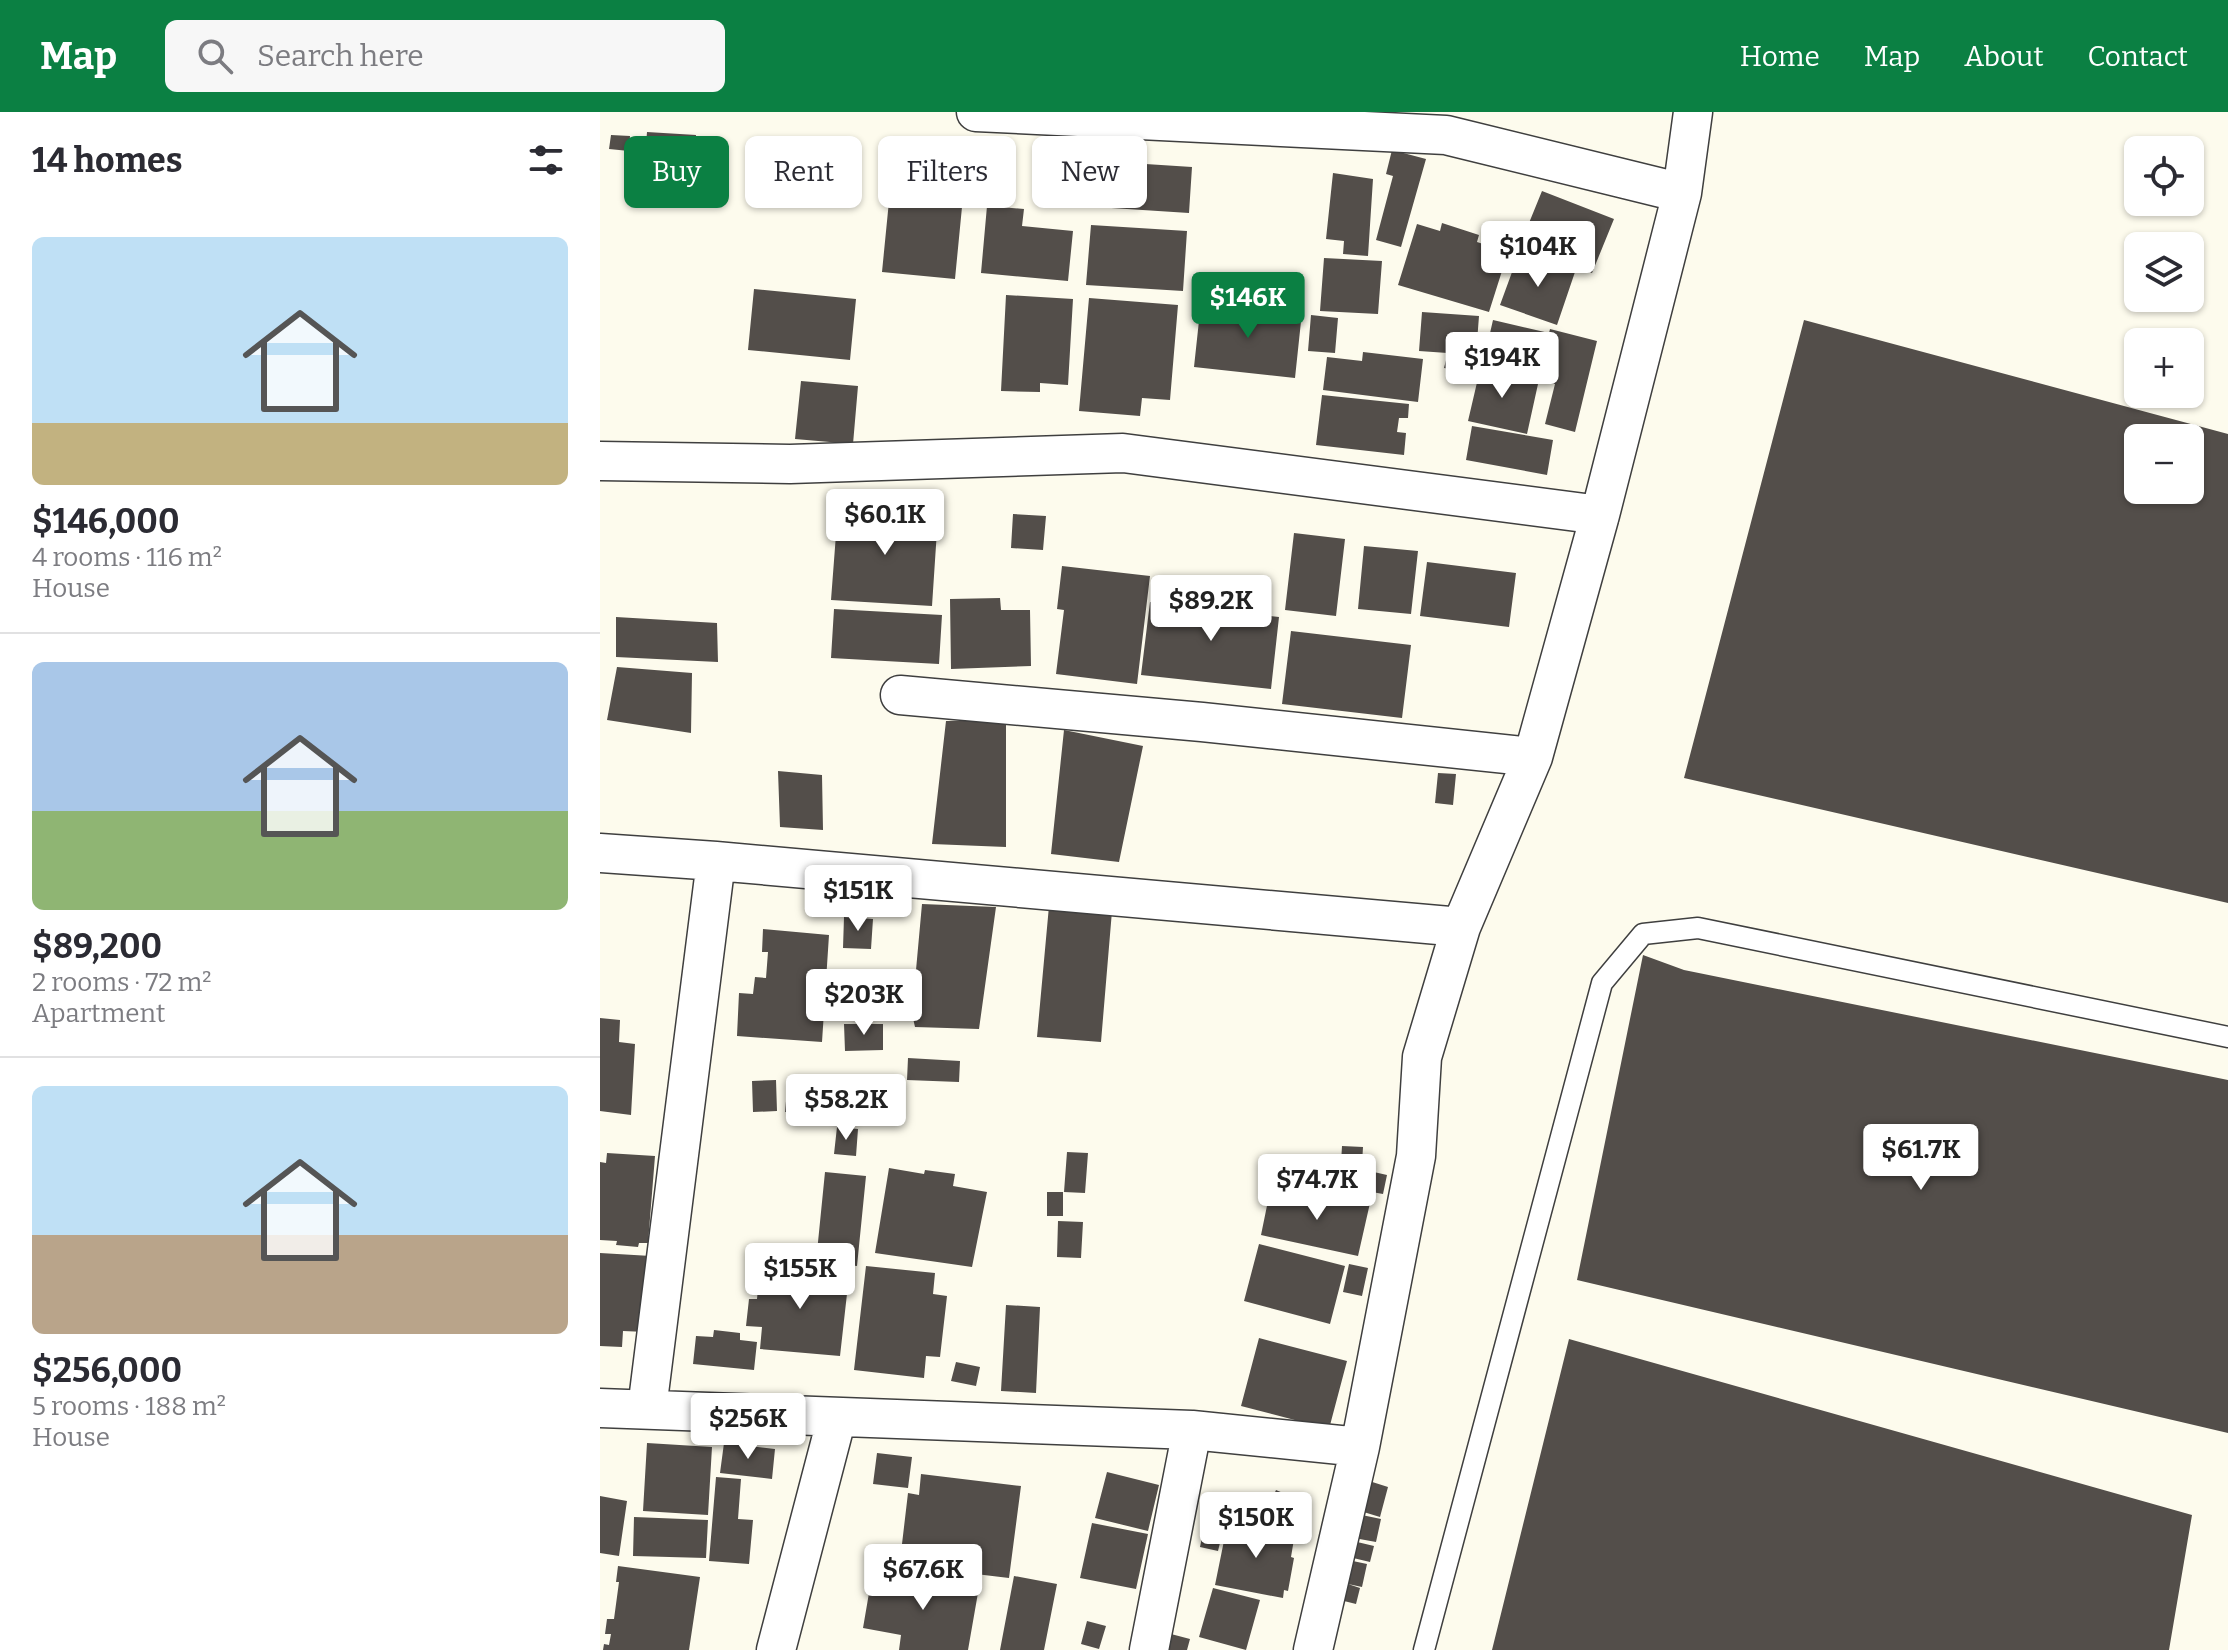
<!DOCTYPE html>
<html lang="en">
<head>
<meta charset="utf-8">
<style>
	body { margin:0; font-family:Bitter,serif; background:#f7f7f7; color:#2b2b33; height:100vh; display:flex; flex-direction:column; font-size:30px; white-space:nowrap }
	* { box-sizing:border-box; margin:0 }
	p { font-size:26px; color:#7c7c81 }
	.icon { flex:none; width:44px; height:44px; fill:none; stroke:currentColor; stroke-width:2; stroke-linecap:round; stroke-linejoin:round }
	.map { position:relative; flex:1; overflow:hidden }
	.sheet { display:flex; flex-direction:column; background:#fff; width:600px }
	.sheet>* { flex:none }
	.guide { position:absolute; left:24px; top:24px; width:760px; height:72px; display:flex; gap:16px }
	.fabs { position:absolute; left:1524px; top:24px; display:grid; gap:16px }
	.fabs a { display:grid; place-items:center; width:80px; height:80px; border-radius:12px; background:#fff; box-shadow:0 2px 6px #0004; font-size:40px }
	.price { position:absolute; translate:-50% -68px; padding:0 18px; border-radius:8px; background:#fff; color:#222; font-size:26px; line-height:52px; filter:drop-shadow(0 2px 4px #0008) }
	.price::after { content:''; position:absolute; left:50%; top:48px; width:24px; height:18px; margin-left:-12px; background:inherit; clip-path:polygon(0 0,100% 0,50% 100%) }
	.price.selected { background:#0b8043; color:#fff }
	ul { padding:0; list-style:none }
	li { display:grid; align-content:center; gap:16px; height:424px; padding:0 32px }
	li+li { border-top:2px solid #e1e1e2 }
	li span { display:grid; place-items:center; height:248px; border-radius:12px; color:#555 }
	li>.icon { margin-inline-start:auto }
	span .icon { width:144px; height:144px; fill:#fffc; stroke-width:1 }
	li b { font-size:34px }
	h2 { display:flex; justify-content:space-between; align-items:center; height:96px; padding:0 32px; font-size:34px }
	.pill { padding:0 28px; border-radius:12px; background:#fff; box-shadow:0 2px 6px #0004; font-size:28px; line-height:72px }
	.pill.selected { background:#0b8043; color:#fff }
	header { display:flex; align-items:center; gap:48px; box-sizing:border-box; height:112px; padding:0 40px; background:#0b8043; color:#fff }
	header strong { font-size:38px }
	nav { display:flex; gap:44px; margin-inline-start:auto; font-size:28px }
	.search { width:560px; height:72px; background:#f7f7f7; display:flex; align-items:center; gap:20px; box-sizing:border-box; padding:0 28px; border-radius:12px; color:#7c7c81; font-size:30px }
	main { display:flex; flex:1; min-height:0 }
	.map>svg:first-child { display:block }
</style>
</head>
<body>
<header>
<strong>Map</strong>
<div class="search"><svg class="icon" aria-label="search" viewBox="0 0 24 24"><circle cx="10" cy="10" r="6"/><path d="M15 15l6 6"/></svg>Search here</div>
<nav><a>Home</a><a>Map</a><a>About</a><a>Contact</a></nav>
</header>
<main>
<section class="sheet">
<h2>14 homes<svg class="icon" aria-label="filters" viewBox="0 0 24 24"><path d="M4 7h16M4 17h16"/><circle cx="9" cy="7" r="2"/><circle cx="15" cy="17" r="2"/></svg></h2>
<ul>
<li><span style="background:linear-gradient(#bfe0f5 75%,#c2b280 0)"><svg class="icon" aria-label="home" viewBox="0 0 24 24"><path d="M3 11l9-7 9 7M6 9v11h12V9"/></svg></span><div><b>$146,000</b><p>4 rooms · 116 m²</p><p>House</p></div></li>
<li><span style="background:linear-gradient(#a9c7e8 60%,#8fb573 0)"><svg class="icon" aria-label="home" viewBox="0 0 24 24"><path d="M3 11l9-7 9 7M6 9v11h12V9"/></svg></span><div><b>$89,200</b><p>2 rooms · 72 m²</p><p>Apartment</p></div></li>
<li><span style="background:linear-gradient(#bfe0f5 60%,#b9a48a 0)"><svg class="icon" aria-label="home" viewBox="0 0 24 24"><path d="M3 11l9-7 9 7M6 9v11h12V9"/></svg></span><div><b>$256,000</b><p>5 rooms · 188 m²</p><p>House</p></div></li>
</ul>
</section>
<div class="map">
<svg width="1628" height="1538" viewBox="0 0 1628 1538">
	<rect width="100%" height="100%" fill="#fdfbed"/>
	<path fill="#534e4a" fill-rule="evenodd" d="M47 20 96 23 93 62 44 59Z
		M11 23 30 24 29 39 9 37Z
		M792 38 826 47 801 135 776 128 793 64 786 62Z
		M499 49 592 55 589 101 496 95Z
		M733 61 773 67 768 144 743 142 744 129 726 127Z
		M312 71 358 75 355 90 311 86Z
		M942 79 1014 107 992 161 920 133Z
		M289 89 362 95 355 167 282 160Z
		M387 94 424 97 422 114 473 119 468 169 381 161Z
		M842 111 879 123 877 130 908 140 889 200 798 173 817 112 840 119Z
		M491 113 587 119 583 179 486 173Z
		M919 141 975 160 957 213 900 193Z
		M724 146 782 149 778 202 720 199Z
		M154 177 256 187 250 248 148 238Z
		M406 183 473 187 468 273 440 271V280L401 279Z
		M489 186 578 193 570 288 542 286 540 304 479 299Z
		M601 190 702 200 695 266 594 255Z
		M822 200 879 204 876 243 819 239Z
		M711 203 738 206 735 241 708 239Z
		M893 208 949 221 950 217 997 229 975 320 945 312 955 272 920 264 924 252 885 243Z
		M1204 208 1628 322V791L1084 666ZM1538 326H1590V378H1538Z
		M763 240 823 247 818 290 723 278 727 245 762 249Z
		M847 244 876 250 873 261 844 256Z
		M882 249 907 254 904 265 938 272 927 322 868 309Z
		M201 269 258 274 253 332 195 327Z
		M722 283 809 292 808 306H799L797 320 806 321 804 343 716 333Z
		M872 314 953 328 947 363 866 348Z
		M238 396 338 403 332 494 231 488Z
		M413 402 446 404 443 438 411 436Z
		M694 421 745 427 736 504 685 498Z
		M764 434 818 439 811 502 758 497Z
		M827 450 916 461 909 515 820 504Z
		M462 454 550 464 537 572 456 562 464 498 457 497Z
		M607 480 651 485 650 502 679 505 671 577 541 563 550 490 605 496Z
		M400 486 401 498H430L431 554 351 557 350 487Z
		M234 497 342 503 339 552 231 546Z
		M16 505 117 511 118 550 16 545Z
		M691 519 811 533 802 606 682 592Z
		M17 555 92 561 91 621 7 608Z
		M406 608V735L332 732 346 609Z
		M464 618 543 634 519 750 451 742Z
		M178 659 222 663 223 718 180 715Z
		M838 661 856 662 853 693 835 691Z
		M322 792 396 795 379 917 315 915 312 902Z
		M449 794 512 799 501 930 437 925Z
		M244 805 273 807 271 837 243 836Z
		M163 817 229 823 222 930 137 924 139 881 153 882 155 865 166 866 168 840H162Z
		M1043 843 1084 858 1628 968V1321L977 1168Z
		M254 871V907H233L232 872Z
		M267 883H289V903L266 902Z
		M0 906 20 908 19 930 35 932 31 1003 0 999Z
		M244 912H283V938L245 939Z
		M308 946 360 949 359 970 307 968Z
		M188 967 238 971 235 1004 185 1000Z
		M176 968 177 999 153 1000 152 969Z
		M243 969 279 972 276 1005 240 1002Z
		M237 1015 258 1017 256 1044 234 1042Z
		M742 1034 763 1035 762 1052 741 1051Z
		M467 1040 488 1041 485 1081 464 1080Z
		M7 1041 55 1044 48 1131H39L38 1135 16 1133 17 1129 0 1128V1050L6 1051Z
		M289 1056 324 1062 325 1058 355 1062 353 1074 387 1080 372 1155 275 1141Z
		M765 1058 787 1063 783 1082 761 1078Z
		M225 1060 266 1064 257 1154 216 1150Z
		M670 1079 720 1090 721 1081 770 1091 758 1144 661 1123Z
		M447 1080H463V1104H447Z
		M458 1109 483 1110 481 1146 457 1145Z
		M659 1132 745 1154 730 1212 644 1189Z
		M0 1141 51 1144 46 1220 23 1219 22 1235 0 1234Z
		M749 1152 768 1156 762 1184 743 1180Z
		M266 1154 335 1161 333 1182 347 1184 340 1245 326 1244 324 1266 254 1258Z
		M160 1156 249 1164 240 1244 160 1237 162 1215 146 1214 149 1187H157Z
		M406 1193 440 1195 436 1281 401 1279Z
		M114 1218 140 1221V1228L157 1230 154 1258 93 1252 96 1224 113 1225Z
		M659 1226 747 1249 729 1317 641 1294Z
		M969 1227 1592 1403 1569 1538H892Z
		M356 1250 380 1255 376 1274 351 1269Z
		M47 1331 112 1335 108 1403 43 1399Z
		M124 1331 175 1337 172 1367 120 1361Z
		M277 1341 312 1345 308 1376 273 1372Z
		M507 1360 559 1373 548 1419 495 1406Z
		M321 1362 421 1374 409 1466 309 1454 313 1433 302 1432 308 1381 319 1383Z
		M116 1365 141 1367 138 1407 153 1408 149 1452 109 1449Z
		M766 1368 788 1375 780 1405 757 1398Z
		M676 1378 690 1384 682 1404 667 1398Z
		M0 1384 27 1389 19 1444 0 1441Z
		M757 1402 781 1407 776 1430 754 1426Z
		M34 1405 108 1408 106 1446 33 1444Z
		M606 1406 625 1410 618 1439 600 1435Z
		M628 1409 695 1421 691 1445 694 1446 688 1479 684 1478 683 1486 615 1473Z
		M492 1411 548 1422 536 1477 480 1466Z
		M753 1429 774 1434 770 1450 749 1445Z
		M748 1448 767 1452 762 1475 748 1472 760 1476 756 1492 740 1488Z
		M18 1454 100 1465 89 1538H3L4 1532 9 1533 11 1522H5L7 1507H14L19 1470H16Z
		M282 1458 379 1475 368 1538H299L301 1523 263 1516 269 1481 278 1482Z
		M414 1464 457 1472 444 1538H400Z
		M613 1476 660 1488 646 1538 599 1525Z
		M487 1509 506 1514 499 1537 481 1532Z
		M571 1522 590 1527 587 1538H568Z"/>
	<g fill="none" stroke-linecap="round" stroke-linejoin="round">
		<g stroke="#3f3f3f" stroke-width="23">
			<path id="lane" d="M824 1538 1002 871 1043 822 1098 816 1628 925"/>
		</g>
		<g stroke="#3f3f3f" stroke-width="41">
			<path id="street" d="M376 0 846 23 1082 81
				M0 349 190 352 523 341 1000 403
				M300 583 602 610 933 645
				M0 741 116 749 861 815
				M0 1296 592 1318 760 1335
				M47 1297 116 749
				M176 1538 237 1305
				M549 1538 592 1318
				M713 1538 760 1335 816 1044 822 945 861 815 933 645 1000 403 1082 81 1093 0"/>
		</g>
		<use href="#lane" stroke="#fff" stroke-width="20"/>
		<use href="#street" stroke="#fff" stroke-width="38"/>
	</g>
</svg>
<div class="fabs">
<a><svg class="icon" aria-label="locate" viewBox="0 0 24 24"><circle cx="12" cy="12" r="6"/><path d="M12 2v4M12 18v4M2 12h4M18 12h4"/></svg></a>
<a><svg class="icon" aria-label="layers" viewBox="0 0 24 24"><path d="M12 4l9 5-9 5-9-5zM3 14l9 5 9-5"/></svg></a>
<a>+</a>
<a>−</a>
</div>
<b class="price" style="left:938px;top:177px">$104K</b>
<b class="price selected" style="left:648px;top:228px">$146K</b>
<b class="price" style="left:902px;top:288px">$194K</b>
<b class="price" style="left:285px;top:445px">$60.1K</b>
<b class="price" style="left:611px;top:531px">$89.2K</b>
<b class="price" style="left:258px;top:821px">$151K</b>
<b class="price" style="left:264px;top:925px">$203K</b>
<b class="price" style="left:246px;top:1030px">$58.2K</b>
<b class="price" style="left:1321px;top:1080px">$61.7K</b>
<b class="price" style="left:717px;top:1110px">$74.7K</b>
<b class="price" style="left:200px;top:1199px">$155K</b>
<b class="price" style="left:148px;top:1349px">$256K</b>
<b class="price" style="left:656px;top:1448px">$150K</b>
<b class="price" style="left:323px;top:1500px">$67.6K</b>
<div class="guide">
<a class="pill selected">Buy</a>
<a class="pill">Rent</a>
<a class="pill">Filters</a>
<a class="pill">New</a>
</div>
</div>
</main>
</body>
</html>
